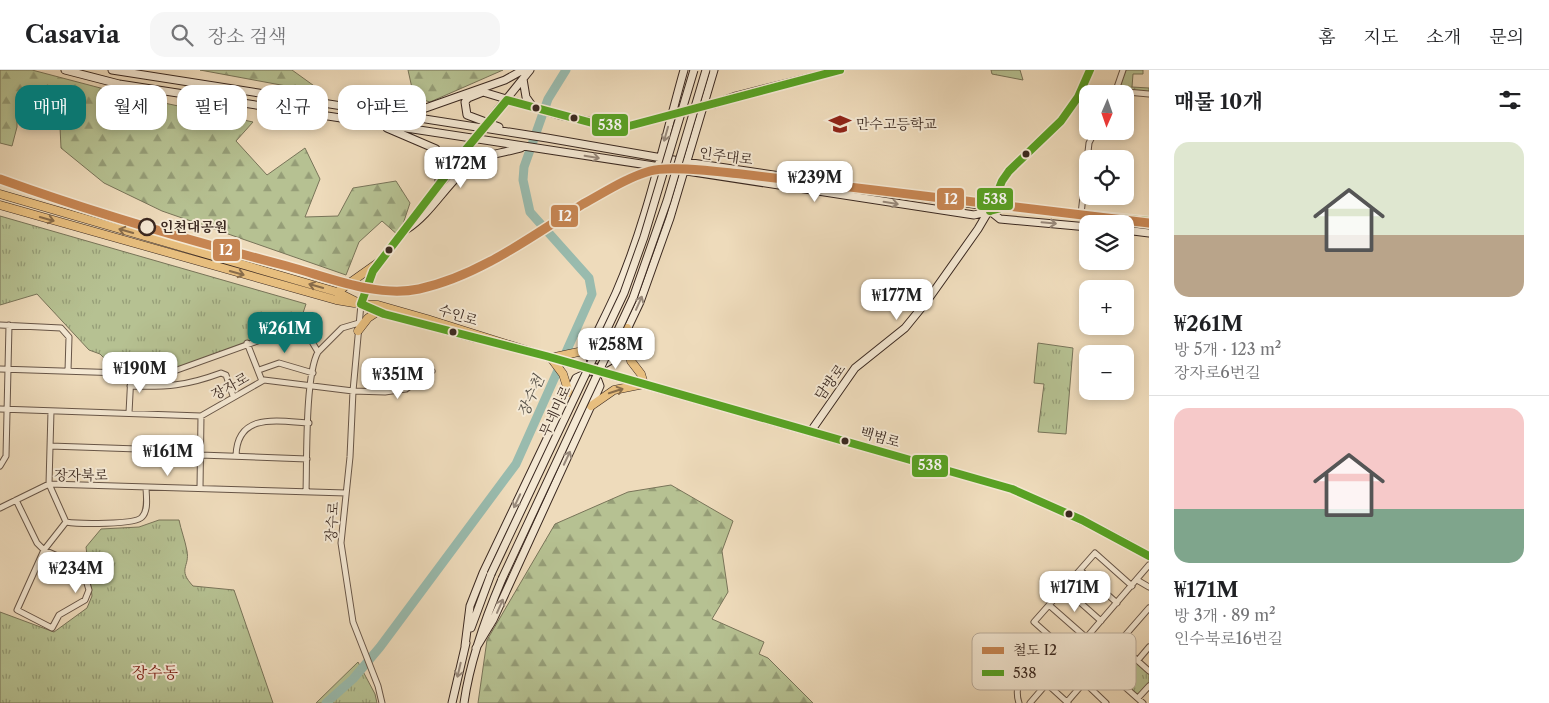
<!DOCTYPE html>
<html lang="ko">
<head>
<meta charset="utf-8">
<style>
	body { margin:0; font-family:"Libre Caslon Text","Noto Serif KR",serif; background:#f6f6f6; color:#202124; height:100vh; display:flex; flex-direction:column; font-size:19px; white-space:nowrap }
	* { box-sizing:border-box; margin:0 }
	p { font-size:16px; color:#757577 }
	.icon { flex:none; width:28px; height:28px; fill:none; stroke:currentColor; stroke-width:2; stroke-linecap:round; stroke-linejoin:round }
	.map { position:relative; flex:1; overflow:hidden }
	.side { display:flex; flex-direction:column; background:#fff; width:400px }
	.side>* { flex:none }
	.top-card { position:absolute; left:15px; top:15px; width:475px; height:45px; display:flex; gap:10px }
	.needle { width:32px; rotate:182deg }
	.controls { position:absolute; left:1079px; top:15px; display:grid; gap:10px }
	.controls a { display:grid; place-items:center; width:55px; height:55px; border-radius:10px; background:#fff; box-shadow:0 2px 8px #0003; font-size:25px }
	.price { position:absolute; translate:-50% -42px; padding:0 11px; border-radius:10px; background:#fff; color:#222; font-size:16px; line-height:32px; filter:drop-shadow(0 1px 2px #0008) }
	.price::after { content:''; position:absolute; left:50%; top:30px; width:15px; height:11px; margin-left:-8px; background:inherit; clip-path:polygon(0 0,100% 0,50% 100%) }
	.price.on { background:#0f766e; color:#fff }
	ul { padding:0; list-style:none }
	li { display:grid; align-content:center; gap:10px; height:265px; padding:0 25px }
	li+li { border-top:1px solid #e0e0e0 }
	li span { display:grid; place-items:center; height:155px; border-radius:15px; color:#555 }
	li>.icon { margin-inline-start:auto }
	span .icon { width:90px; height:90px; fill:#fffc; stroke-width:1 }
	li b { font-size:21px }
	h2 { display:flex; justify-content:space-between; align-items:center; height:60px; padding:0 25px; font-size:21px }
	.pill { padding:0 18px; border-radius:15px; background:#fff; box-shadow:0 2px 8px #0003; font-size:18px; line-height:45px }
	.pill.on { background:#0f766e; color:#fff }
	header { display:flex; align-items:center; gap:30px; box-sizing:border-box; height:70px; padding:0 25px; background:#fff; border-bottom:1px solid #e0e0e0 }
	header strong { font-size:24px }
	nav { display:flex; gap:28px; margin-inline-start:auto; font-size:18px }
	.search { width:350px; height:45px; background:#f6f6f6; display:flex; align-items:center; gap:12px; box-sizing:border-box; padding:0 18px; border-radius:15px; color:#757577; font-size:19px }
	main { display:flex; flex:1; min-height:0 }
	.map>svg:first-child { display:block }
</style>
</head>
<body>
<header>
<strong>Casavia</strong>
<div class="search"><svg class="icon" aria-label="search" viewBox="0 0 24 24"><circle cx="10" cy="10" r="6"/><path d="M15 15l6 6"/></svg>장소 검색</div>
<nav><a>홈</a><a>지도</a><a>소개</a><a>문의</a></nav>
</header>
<main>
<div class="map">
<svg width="1149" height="633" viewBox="0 0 1149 633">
	<defs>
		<pattern id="forest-firs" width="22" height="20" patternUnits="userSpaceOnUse" patternTransform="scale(1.25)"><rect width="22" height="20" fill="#b6c192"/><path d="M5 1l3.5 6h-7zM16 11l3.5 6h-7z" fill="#959d77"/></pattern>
		<pattern id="park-tufts" width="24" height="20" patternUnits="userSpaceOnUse" patternTransform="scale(1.25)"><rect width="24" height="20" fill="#b6c192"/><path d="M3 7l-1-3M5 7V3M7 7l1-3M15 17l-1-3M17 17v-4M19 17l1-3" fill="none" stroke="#959d77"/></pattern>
	</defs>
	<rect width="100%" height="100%" fill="#eedbbb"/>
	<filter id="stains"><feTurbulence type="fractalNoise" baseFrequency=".004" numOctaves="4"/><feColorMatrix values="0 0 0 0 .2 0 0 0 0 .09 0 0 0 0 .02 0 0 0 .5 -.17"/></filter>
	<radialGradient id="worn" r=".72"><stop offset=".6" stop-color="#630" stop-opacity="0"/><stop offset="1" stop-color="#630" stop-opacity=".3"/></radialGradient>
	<path fill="url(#forest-firs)" stroke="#787459" d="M0 0H32L127 25 253 52 236 71 267 105 305 78 320 109 305 147 338 146 353 118 396 111 410 133 399 166 382 151 359 172 346 205 162 141 104 113 61 78 60 57 42 48 39 26 17 24V57L12 76 0 73Z
		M200 0H292L324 23Z
		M408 0H503L430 32 414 27Z
		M671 415 733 451 722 481 728 522 712 549 764 572 759 584 768 588 813 633H478L487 570 555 454 628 422Z"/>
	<path fill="url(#park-tufts)" stroke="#787459" d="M991 0H1020L1023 10 992 4Z
		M1123 0H1143V4H1133L1132 17 1149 18V23L1118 20Z
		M0 146 306 234 300 252 180 297 153 302 117 301 100 284 89 280 37 224 0 235Z
		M1038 273 1073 278 1066 364 1038 362 1044 314 1034 313Z
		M159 450H179C181 460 185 470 187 481 190 497 177 499 193 516L234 520 273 633H0V542L54 562 87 538 92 526 86 477 101 459 139 457Z
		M1118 573 1149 601V616L1138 628 1099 594Z
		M358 592 375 624 377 633H316Z"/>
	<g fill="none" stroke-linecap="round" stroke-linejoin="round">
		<path stroke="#99bbae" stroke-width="9" d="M326 633 353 609 380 577 516 394 592 224 589 208 530 142 523 110 524 97 548 29 566 0"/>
		<path stroke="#cab79c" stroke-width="7" stroke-dasharray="7 3.5" stroke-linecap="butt" d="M662 47 714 34
			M467 78 486 55"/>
		<g stroke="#675547" stroke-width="7">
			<path id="street" d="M1116 21 1149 24
				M1115 23 1123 0
				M1081 144 1089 73 1095 61
				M361 234 353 321 350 387 341 473 353 552 378 616 382 633
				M0 255 61 258 69 267 68 301
				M247 273 262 311
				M318 282 342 258 359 253
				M0 299 153 304 177 300 302 255 318 282C305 305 307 392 306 422
				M259 300 279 293 313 303
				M130 316C167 317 186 316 221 303L226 305 233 326
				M0 339 201 346 264 310 353 321 385 322 406 319 432 301
				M51 341 49 414 66 452C78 454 136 455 142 447 149 440 146 425 146 417
				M129 343 131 304
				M50 376 167 380 200 385 307 389
				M236 386C237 342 278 351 309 353
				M0 396 6 386 9 255
				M200 418 201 346
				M16 430 37 473 44 480 82 497 89 520 85 530 59 545 52 558 17 540 44 480 66 452
				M0 438 49 414 346 423
				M1080 500 1117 533
				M1137 510 1149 517
				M1064 518 1101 551
				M1049 535 1107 586
				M1118 573 1149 601
				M1071 585 1034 552 1095 483 1132 516
				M1138 590 1149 577
				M1099 594 1143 633
				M1084 612 1106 633
				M1047 614 1068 633
				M1138 628 1149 616
				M1067 632 1149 538
				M1019 633C1011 610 1033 580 1047 564
				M1030 633 1149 495"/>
		</g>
		<g stroke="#3a2820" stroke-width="9">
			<path id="secondary" d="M65 0 119 14 974 145 990 141 1000 149 1088 157
				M112 0 547 68 685 92 980 135 990 141 1005 137 1149 151
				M523 9 526 27 533 37
				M714 34 736 26 840 0
				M383 39 420 40 505 10 523 0
				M492 47 530 0
				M499 57 467 45 465 32 468 28 483 22 559 45 611 56H629L662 47
				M387 58 436 79 443 95 439 110
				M407 159C435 141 450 105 480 89 493 83 507 82 521 78
				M1125 160 1149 163
				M361 234 373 201 467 78
				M592 295 588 282C597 262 607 243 616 223 647 152 663 74 684 0
				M811 361 855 298 905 258 927 231 978 159 998 125 1002 111 1009 101 1061 51 1078 27 1090 0
				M471 558 491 504
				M465 576 470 536 483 503 576 308 589 302
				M476 578 493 550 600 316 594 300 613 289 640 232 670 148 714 0
				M452 633 466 573
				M464 633C470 590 485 549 502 509"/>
		</g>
		<g stroke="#3a2820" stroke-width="9">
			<path id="primary" d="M0 124 337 222 361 234 378 235 427 249 551 288 1012 419C1059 439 1105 460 1149 486
				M0 135 336 230 354 233
				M337 222 382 190
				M365 236 377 242 474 268
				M358 261 368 248 377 242
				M555 287 583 281 594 269
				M551 288 563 304 569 323
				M591 336 614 320 644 314 641 304 631 291 627 258"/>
		</g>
		<use href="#street" stroke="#f4e8d3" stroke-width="5"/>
		<use href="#secondary" stroke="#f4e8d3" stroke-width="7"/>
		<use href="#primary" stroke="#e7be7e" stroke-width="8"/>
		<g stroke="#3a2820" stroke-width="9" stroke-linecap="butt">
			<path id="secondary-bridge" d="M491 504 624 223 644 167 694 0
				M502 509 633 228 667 131 706 0"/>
		</g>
		<use href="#secondary-bridge" stroke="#f4e8d3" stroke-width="7"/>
		<g stroke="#f4e8d3" stroke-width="11">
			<path id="bus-1" d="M840 0 629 56 596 54 507 30 467 78 373 201 361 234 384 244 546 286 1012 419 1082 450 1149 486
				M990 141 1002 111 1009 101 1061 51 1078 27 1090 0
				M990 141 1005 137 1149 151"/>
		</g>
		<use href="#bus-1" stroke="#58a224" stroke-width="8"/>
		<g stroke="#f4e8d3" stroke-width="12">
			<path id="rail-1" d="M0 109C94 143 191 171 287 196 328 207 376 228 419 219 479 206 532 166 583 134 605 122 626 108 650 101 669 95 720 102 741 104L1149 153"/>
		</g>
		<use href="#rail-1" stroke="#c68552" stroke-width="9"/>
	</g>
	<defs><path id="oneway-shaft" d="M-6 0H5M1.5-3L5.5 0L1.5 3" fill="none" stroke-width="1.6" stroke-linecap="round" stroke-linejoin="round" transform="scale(1.25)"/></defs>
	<g stroke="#97887a">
		<use href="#oneway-shaft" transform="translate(666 64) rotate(106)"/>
		<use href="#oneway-shaft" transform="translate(592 87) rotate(9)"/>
		<use href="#oneway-shaft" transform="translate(891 133) rotate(9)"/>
		<use href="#oneway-shaft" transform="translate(1049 153) rotate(5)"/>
		<use href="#oneway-shaft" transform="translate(639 233) rotate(-66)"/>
		<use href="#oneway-shaft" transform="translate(567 388) rotate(-65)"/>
		<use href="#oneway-shaft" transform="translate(517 431) rotate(115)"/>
		<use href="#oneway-shaft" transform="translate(500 536) rotate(-66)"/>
		<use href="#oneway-shaft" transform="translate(459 600) rotate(103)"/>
	</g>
	<g stroke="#886c4a">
		<use href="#oneway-shaft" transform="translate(47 149) rotate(16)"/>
		<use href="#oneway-shaft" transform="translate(126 161) rotate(-164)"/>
		<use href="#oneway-shaft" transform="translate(237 203) rotate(16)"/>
		<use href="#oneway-shaft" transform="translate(316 216) rotate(-164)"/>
		<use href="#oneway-shaft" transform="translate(616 321) rotate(-18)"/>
	</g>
	<defs>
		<g id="school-bare" transform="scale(1.725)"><path d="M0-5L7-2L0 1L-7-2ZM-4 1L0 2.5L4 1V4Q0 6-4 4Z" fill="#8f2418" stroke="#f4e8d3" stroke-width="2.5" paint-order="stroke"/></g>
	</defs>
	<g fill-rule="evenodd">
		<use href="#school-bare" x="840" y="54"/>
	</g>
	<g fill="#3a2820" stroke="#f4e8d3" stroke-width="2">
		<circle cx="536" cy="38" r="4.5"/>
		<circle cx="574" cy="48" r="4.5"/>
		<circle cx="1026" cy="84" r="4.5"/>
		<circle cx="389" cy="180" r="4.5"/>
		<circle cx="453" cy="262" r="4.5"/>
		<circle cx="845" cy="371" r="4.5"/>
		<circle cx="1069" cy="444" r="4.5"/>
	</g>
	<circle fill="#f4e8d3" stroke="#3a2820" stroke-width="2.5" cx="147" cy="157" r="8"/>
	<g text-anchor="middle" stroke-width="4" stroke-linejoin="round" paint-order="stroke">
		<g font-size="14" fill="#3a2820" stroke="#f4e8d3" text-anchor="start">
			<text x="856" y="59">만수고등학교</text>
		</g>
		<g font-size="14" fill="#3a2820" stroke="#f4e8d3">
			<text transform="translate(726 86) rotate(8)" y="5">인주대로</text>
			<text transform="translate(458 245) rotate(17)" y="5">수인로</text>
			<text transform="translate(830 312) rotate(-54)" y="5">담방로</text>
			<text transform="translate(230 316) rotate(-29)" y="5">장자로</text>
			<text transform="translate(555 341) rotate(-65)" y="5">무네미로</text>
			<text transform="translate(880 367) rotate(16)" y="5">백범로</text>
			<text x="81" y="410">장자북로</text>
			<text transform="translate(332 452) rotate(-86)" y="5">장수로</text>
		</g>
		<g font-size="14" font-weight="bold" fill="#3a2820" stroke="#f4e8d3" text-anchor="start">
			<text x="160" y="162">인천대공원</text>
		</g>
		<g font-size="15" font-style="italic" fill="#524d44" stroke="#f4e8d3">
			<text transform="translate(531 326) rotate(-66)" y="5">장수천</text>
		</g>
		<g font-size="16" fill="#7a1f14" stroke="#f4e8d3">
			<text x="155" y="608">장수동</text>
		</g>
	</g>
	<rect x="972" y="563" width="164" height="57" rx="8" fill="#f4e8d3" stroke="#bcae9d" stroke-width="1"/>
	<rect x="982" y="577" width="22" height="7" fill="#c68552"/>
	<rect x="982" y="600" width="22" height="6" fill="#58a224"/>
	<g font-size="14" fill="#3a2820">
		<text x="1013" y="585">철도 I2</text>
		<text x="1013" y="608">538</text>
	</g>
	<g stroke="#f4e8d3" stroke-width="2">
		<rect x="591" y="43" width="38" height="24" rx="5" fill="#58a224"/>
		<rect x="976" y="117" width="38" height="24" rx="5" fill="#58a224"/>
		<rect x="936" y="117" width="29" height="24" rx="5" fill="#c68552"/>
		<rect x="550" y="134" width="29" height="24" rx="5" fill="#c68552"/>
		<rect x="212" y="168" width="29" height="24" rx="5" fill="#c68552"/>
		<rect x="911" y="384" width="38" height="24" rx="5" fill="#58a224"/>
	</g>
	<g font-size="14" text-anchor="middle" font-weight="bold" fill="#fff">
		<text x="610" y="60">538</text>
		<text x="995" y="134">538</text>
		<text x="951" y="134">I2</text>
		<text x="565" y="151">I2</text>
		<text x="226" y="185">I2</text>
		<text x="930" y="400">538</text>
	</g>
	<rect width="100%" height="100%" filter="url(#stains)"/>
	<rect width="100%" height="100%" fill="url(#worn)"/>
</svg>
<div class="controls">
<a><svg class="needle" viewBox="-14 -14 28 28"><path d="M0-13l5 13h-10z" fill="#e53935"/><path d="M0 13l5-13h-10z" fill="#757577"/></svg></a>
<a><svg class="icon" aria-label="locate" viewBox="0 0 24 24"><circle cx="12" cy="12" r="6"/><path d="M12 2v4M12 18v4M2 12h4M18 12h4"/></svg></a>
<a><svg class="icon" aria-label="layers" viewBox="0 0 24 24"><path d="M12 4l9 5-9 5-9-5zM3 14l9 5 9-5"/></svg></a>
<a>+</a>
<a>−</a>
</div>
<b class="price" style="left:461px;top:119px">₩172M</b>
<b class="price" style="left:815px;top:133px">₩239M</b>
<b class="price" style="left:897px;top:251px">₩177M</b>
<b class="price on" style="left:285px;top:284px">₩261M</b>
<b class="price" style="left:616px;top:300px">₩258M</b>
<b class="price" style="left:140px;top:324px">₩190M</b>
<b class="price" style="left:398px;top:330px">₩351M</b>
<b class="price" style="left:168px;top:407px">₩161M</b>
<b class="price" style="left:76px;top:524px">₩234M</b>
<b class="price" style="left:1075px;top:543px">₩171M</b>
<div class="top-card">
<a class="pill on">매매</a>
<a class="pill">월세</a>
<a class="pill">필터</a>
<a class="pill">신규</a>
<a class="pill">아파트</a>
</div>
</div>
<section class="side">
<h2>매물 10개<svg class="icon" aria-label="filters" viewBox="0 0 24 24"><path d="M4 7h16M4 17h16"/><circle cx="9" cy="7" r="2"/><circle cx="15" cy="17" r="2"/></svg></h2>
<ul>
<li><span style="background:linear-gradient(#dfe7d0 60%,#b9a48a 0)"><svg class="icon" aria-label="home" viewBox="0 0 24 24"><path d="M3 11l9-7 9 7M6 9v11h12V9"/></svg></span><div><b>₩261M</b><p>방 5개 · 123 m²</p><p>장자로6번길</p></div></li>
<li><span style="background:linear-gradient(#f6c9c9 65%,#7fa58c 0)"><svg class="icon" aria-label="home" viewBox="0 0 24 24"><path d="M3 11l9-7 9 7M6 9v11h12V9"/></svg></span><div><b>₩171M</b><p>방 3개 · 89 m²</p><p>인수북로16번길</p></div></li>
</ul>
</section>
</main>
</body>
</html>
